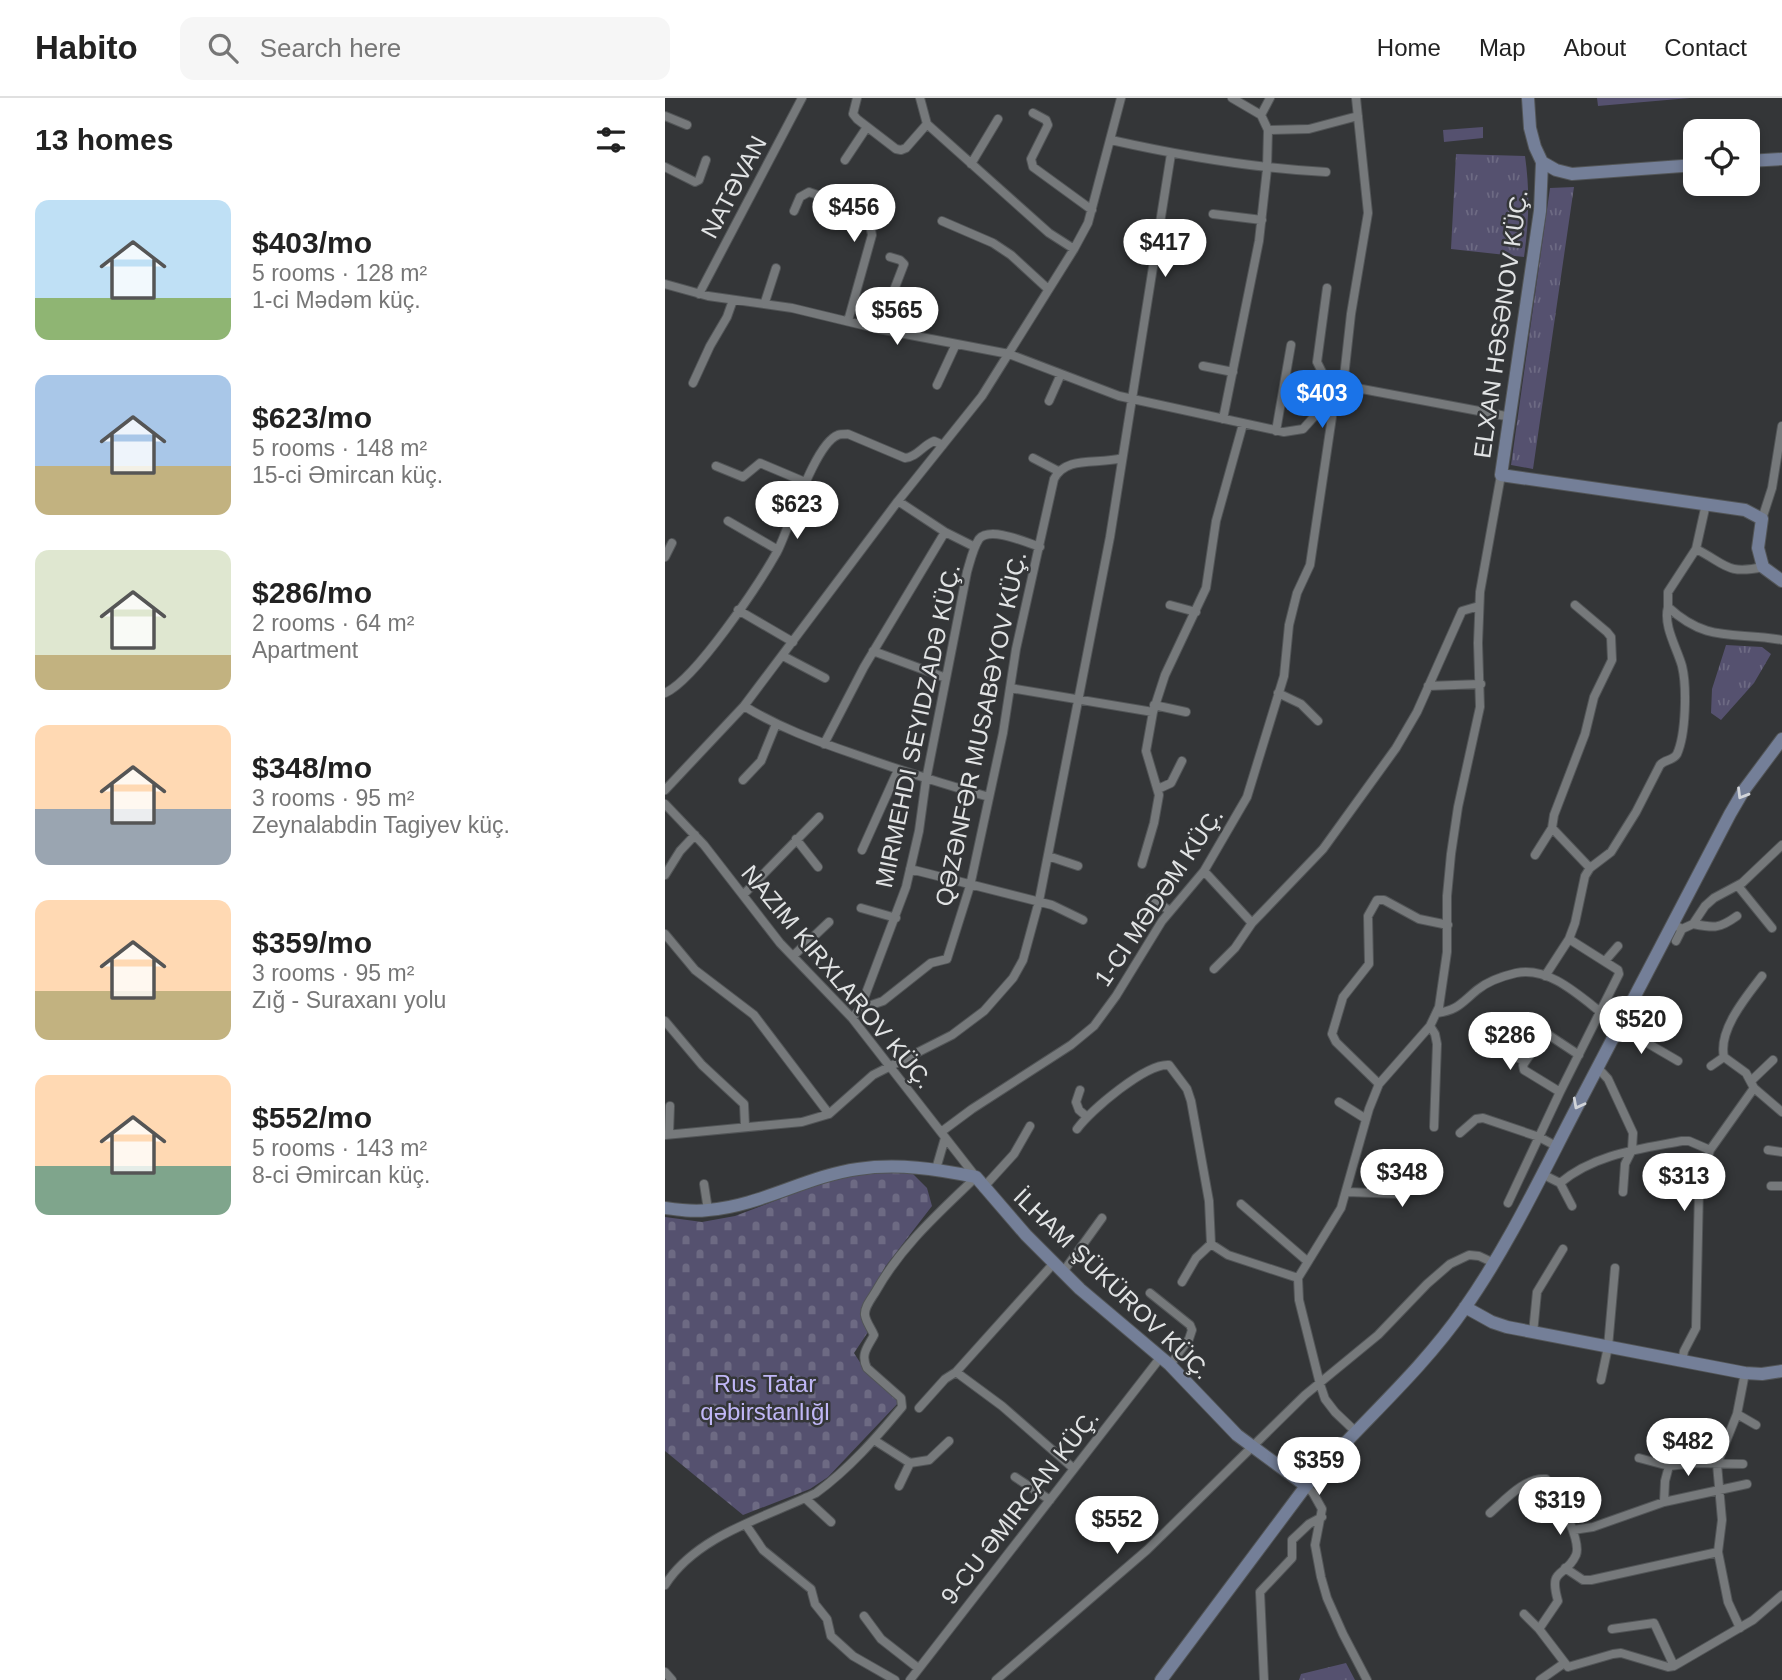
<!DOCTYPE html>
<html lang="en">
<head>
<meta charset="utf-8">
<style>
	body { margin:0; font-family:Helvetica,sans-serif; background:#f6f6f6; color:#222; height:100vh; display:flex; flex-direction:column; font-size:26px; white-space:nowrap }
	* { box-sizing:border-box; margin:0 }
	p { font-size:23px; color:#767676 }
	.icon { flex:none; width:38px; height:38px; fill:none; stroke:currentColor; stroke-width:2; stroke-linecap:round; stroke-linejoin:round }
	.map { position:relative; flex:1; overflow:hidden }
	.details { display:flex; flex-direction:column; background:#fff; width:665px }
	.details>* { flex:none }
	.controls { position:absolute; left:1018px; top:21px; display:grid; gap:14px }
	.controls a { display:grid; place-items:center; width:77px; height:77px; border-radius:14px; background:#fff; box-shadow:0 4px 10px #0003; font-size:35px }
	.price { position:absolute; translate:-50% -60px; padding:0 16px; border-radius:24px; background:#fff; color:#222; font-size:23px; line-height:46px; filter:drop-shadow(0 2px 4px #0008) }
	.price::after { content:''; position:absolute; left:50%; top:42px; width:21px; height:16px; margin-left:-10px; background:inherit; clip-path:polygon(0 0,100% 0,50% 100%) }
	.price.selected { background:#1a73e8; color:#fff }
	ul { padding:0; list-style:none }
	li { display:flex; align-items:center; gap:21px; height:175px; padding:0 35px }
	li span { display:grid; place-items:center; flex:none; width:196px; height:140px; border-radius:14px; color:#555 }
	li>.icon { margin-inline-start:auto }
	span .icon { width:84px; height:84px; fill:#fffc; stroke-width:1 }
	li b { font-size:30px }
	h2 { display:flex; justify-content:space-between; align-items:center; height:84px; padding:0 35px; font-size:30px }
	header { display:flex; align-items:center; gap:42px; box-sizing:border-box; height:98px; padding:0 35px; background:#fff; border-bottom:2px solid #e0e0e0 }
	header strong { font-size:33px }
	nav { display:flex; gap:38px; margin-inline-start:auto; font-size:24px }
	.search { width:490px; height:63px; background:#f6f6f6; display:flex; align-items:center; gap:18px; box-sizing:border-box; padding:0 24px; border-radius:14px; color:#767676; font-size:26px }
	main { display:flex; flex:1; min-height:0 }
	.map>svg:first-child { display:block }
</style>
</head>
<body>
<header>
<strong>Habito</strong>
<div class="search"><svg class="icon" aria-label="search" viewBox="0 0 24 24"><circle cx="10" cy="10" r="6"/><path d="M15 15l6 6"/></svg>Search here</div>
<nav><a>Home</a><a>Map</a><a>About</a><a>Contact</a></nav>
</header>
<main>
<section class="details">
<h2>13 homes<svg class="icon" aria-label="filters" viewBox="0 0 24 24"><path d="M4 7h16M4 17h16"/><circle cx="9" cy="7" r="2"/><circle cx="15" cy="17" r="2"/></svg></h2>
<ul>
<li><span style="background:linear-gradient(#bfe0f5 70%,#8fb573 0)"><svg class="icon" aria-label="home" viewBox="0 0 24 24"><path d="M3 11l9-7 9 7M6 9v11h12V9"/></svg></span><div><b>$403/mo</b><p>5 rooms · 128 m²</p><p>1-ci Mədəm küç.</p></div></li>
<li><span style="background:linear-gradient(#a9c7e8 65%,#c2b280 0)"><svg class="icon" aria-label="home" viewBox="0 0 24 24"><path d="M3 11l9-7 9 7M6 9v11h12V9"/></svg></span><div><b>$623/mo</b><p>5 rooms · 148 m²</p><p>15-ci Əmircan küç.</p></div></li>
<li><span style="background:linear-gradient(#dfe7d0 75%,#c2b280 0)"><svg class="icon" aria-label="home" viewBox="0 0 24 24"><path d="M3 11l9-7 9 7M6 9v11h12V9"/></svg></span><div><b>$286/mo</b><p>2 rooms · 64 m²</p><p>Apartment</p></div></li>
<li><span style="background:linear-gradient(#ffd9b3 60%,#9aa5b1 0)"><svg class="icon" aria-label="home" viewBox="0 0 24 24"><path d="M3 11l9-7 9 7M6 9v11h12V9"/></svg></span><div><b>$348/mo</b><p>3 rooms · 95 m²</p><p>Zeynalabdin Tagiyev küç.</p></div></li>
<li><span style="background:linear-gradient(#ffd9b3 65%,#c2b280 0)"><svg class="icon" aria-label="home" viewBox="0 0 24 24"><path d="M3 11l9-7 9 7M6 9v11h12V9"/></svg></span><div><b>$359/mo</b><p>3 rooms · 95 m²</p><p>Zığ - Suraxanı yolu</p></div></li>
<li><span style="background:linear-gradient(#ffd9b3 65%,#7fa58c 0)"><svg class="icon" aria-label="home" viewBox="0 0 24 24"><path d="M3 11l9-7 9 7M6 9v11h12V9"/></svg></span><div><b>$552/mo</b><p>5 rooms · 143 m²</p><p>8-ci Əmircan küç.</p></div></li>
</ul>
</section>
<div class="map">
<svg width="1117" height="1582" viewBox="0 0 1117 1582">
	<defs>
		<pattern id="cemetery-stones" width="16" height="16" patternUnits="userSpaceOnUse" patternTransform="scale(1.75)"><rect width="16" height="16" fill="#55516f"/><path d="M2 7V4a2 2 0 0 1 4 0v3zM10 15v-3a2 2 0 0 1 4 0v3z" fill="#6d6a83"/></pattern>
		<pattern id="park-tufts" width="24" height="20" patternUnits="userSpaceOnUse" patternTransform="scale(1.75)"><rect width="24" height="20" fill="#55516f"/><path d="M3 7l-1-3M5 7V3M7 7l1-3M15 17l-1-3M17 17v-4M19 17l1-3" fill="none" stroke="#6d6a83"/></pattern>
	</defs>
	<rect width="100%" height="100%" fill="#343638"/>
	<path fill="url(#cemetery-stones)" d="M244 1072 262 1090 267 1108 220 1169 196 1213 203 1234 189 1255 200 1272 235 1303 163 1379 145 1391 78 1417 0 1353V1119L37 1124 70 1118 175 1078 197 1073Z"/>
	<path fill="url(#park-tufts)" d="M791 56 860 58C865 93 864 124 859 159L786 151Z
		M909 89 868 371 846 367 885 90Z
		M1061 547 1097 549 1106 556 1089 585 1056 622 1046 615 1047 591Z
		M681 1565 690 1582H634L636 1576Z"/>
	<path fill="#55516f" d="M932 0H1025L933 8Z
		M818 29V40L779 44 778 32Z"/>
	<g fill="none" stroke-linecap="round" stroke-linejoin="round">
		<g stroke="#525557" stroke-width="10">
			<path id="street" d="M192 0 188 16 192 21 231 51 236 52 241 50 262 26
				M255 0 262 26 384 135 409 151
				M368 15 381 22 383 27 366 61 368 69 427 112
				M596 17 605 0
				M0 18 22 27
				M603 32 644 31 693 18
				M446 42C517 58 587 70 661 74
				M180 62 202 29
				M306 66 333 21
				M0 69 30 84 34 82 41 62
				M129 113 135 99 144 94C166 102 204 110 207 137L183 223
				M548 116 597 122
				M277 123 328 145 346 157 383 191
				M0 186 43 198 127 210 214 231 344 256 454 298 619 334 638 331 674 291 681 288 846 319
				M662 190 652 264 659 278 672 293
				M34 196 137 0
				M100 204 111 170
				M214 231 239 166 235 162 225 159
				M538 268 568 274
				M28 285 45 248 62 219 68 202
				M272 287 291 246
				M678 288 686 216 703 115 691 0
				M384 303 396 276
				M558 321 594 143 602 71 603 32 596 17 567 0
				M611 333 626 247
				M368 360 393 373
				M51 368 78 379 95 365 140 384
				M233 403 280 434 310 449
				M1041 406 1031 451 1003 494V509C1043 546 1070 533 1117 542
				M1097 421 1107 390 1117 328
				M63 423 113 452
				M1031 451C1061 466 1061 477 1098 469
				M0 459 7 445
				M505 507 531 514
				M910 507 942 534 946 539 947 562 929 599 920 636 889 717 887 730 925 770
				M73 512 128 544
				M208 553 281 580
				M118 558 160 580
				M763 588 816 586
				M345 590 488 614
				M0 595C31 581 94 486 112 454 124 431 149 346 173 337 175 336 180 336 183 336L240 360C252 359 257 348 269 343L278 347
				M613 595 636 606 653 623
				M489 607 521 614
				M79 608C113 629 151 643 189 656 234 672 278 686 324 699
				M159 646 199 569 280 434
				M78 682 96 663 111 626
				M493 691 506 685 517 663
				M0 692 79 608 233 403 317 298 409 151 423 125 456 0
				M0 706 39 747 115 845 187 920 311 1079C274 1115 237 1147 211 1193 207 1200 199 1209 200 1217 201 1224 206 1230 209 1237 203 1249 195 1256 202 1270L236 1300 237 1309C211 1340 184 1371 151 1395 99 1420 32 1437 0 1487
				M131 741 153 769
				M197 752 233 672
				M870 757 887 730
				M383 758 413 768
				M477 766 489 725 494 697 481 653 488 614 500 577 541 490 551 423 578 326
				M245 771 387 807 418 822
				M539 773 587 825
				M0 777 15 753 30 737
				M1073 788 1107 830
				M78 797 154 719
				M486 800 505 813
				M196 810 231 820
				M1008 826 1017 831 1028 826 1040 808 1049 800 1077 785 1117 747
				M1028 826C1049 830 1054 831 1072 818
				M0 836 30 872 89 917 164 1016
				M1011 843 1017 831
				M128 858 164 824
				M940 863 953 848
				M549 871 570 850 587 825 658 751 731 650 752 614 797 513 814 508
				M880 878 904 841 910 825 920 778 925 770 946 754 971 714 995 667C1000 661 1008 663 1012 656 1021 636 1022 589 1017 568 1012 550 998 528 1003 509
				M1097 878C1081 899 1053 932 1059 959L1081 975 1089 990 1117 1014
				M195 911 218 903 266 865 282 861 305 788 338 635 351 551 389 381C401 357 433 367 457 360
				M772 915C793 912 796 905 812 892 823 883 838 878 851 875 888 867 922 906 949 924 969 938 991 950 1013 963
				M187 920 195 911 241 789 254 733 261 682 302 474C305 464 308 450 314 441 325 428 360 444 375 449
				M0 923 37 967 79 1006 80 1028
				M864 924 914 957
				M765 928 770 936 772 946 769 1029
				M880 935 858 967 859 972 895 994
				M832 951 860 963
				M1046 968 1059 959
				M932 969 943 981 968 1035 967 1052 960 1066 958 1094
				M1086 983 1108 962
				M714 986 671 944 667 936 678 899 704 866 703 818 712 802H719L754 821 783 827
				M415 992 411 1004 414 1012 421 1018
				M674 1004 701 1021
				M412 1031C426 1012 481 965 504 967L522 991 526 1003 544 1103 546 1146
				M276 1034 307 1011 406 947 429 928 451 898 497 823 539 773 582 699 619 578 624 527 632 495 645 467 667 319 664 303
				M795 1035 811 1021 818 1020 874 1039 891 1048
				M4 1036 5 1008
				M0 1037 137 1024 164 1016 208 977 287 937 319 913 348 880 358 862 374 803 445 439 506 56
				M1103 1052 1117 1054
				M271 1071 280 1040
				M877 1076 895 1085C929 1056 975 1051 1017 1043H1024L1045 1052
				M895 1085 907 1108
				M39 1086 43 1112
				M1106 1088H1117
				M318 1090 349 1056 365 1028
				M682 1094 737 1096 745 1091 759 1065
				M843 1105 895 994 954 876 953 872 904 841
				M576 1106 642 1163
				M398 1174 437 1120
				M517 1184 531 1160 546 1146 563 1157 633 1180
				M485 1195 525 1227 527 1232 524 1241 505 1267
				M868 1235 872 1194 898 1151
				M1017 1263 1019 1253 1031 1230 1034 1090 1045 1052 1089 990
				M291 1274 337 1308 408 1370
				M936 1282 943 1249 950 1170
				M254 1310 280 1281 291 1274 389 1165
				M1072 1316 1091 1327
				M690 1333 670 1314 660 1301 655 1286 634 1202 633 1180 676 1110 704 1011 714 986 765 928 774 909 782 854V798L786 756 793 709 815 609 813 545 815 494 836 377
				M209 1342 245 1365 264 1362 284 1343
				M974 1360 1004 1368 1030 1365 1078 1366
				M350 1379 385 1402
				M234 1388 245 1365
				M641 1388 648 1395 657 1411 650 1447 656 1479 662 1500 678 1536 702 1582
				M140 1400 166 1424
				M999 1404 1000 1383 1004 1368
				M825 1415C840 1402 860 1379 881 1381 891 1392 917 1443 911 1457 900 1481 883 1468 893 1503L874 1531
				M81 1427 98 1452 146 1491 150 1506 162 1521 166 1538 188 1558 230 1582
				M908 1432 928 1429 999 1404 1082 1386
				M900 1470 918 1482H926L1053 1454
				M859 1516 874 1531 903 1569 948 1556 956 1555 1003 1569 1009 1568 1088 1522 1117 1497
				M199 1518 216 1541 253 1570
				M1075 1530 1063 1504 1053 1454 1057 1422 1052 1366 1072 1316 1080 1275
				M947 1531 989 1525 1009 1568
				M0 1574 7 1582
				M245 1582 495 1260
				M331 1582 482 1452 640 1297 713 1237 762 1186 785 1166 804 1157 814 1158 829 1165
				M599 1582 595 1494 627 1460V1442L644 1426 657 1419
				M875 1582 898 1566"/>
		</g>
		<g stroke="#525557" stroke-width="14">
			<path id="secondary" d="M863 0 865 30 870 49 877 64 875 113 836 377 1080 412 1097 421 1093 450 1098 469 1117 483
				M1083 63 1117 61
				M877 64 891 72 907 76 1031 67
				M0 1110C14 1112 28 1114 43 1112 95 1108 142 1078 193 1071 233 1065 271 1071 311 1079L361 1137 415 1191 505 1267 572 1337 641 1388
				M800 1209 827 1224 842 1229 1080 1275 1097 1276 1117 1273
				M496 1582 641 1388C692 1328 754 1276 799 1211 844 1147 877 1076 913 1007 963 910 1015 813 1065 716L1079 692 1117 641"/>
		</g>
		<use href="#street" stroke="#76797b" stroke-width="8"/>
		<use href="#secondary" stroke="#747f98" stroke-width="12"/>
	</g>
	<defs><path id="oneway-chevron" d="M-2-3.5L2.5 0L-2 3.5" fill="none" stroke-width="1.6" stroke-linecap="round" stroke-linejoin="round" transform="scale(1.75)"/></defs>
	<g stroke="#d1d4d9">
		<use href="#oneway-chevron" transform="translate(1077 696) rotate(121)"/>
		<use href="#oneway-chevron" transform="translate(913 1006) rotate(118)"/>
	</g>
	<g text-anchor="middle" stroke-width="5" stroke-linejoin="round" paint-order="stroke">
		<g font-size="24" fill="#e1e3e4" stroke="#343638">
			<text transform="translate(69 89) rotate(-62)" y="8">NATƏVAN</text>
			<text transform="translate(836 226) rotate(-82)" y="8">ELXAN HƏSƏNOV KÜÇ.</text>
			<text transform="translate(253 628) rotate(-78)" y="8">MIRMEHDI SEYIDZADƏ KÜÇ.</text>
			<text transform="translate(316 631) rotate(-78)" y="8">QƏZƏNFƏR MUSABƏYOV KÜÇ.</text>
			<text transform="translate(494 799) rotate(-56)" y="8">1-CI MƏDƏM KÜÇ.</text>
			<text transform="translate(172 879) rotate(50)" y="8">NAZIM KIRXLAROV KÜÇ.</text>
			<text transform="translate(447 1186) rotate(44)" y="8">İLHAM ŞÜKÜROV KÜÇ.</text>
			<text transform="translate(355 1409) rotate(-52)" y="8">9-CU ƏMIRCAN KÜÇ.</text>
		</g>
		<g font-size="24" fill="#c0b7f6" stroke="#343638">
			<text x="100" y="1294">Rus Tatar<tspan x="100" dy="28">qəbirstanlığl</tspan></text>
		</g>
	</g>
</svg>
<div class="controls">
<a><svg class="icon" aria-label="locate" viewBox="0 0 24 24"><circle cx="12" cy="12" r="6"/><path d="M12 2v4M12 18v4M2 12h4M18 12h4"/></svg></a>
</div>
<b class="price" style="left:189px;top:146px">$456</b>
<b class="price" style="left:500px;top:181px">$417</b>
<b class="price" style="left:232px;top:249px">$565</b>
<b class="price selected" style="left:657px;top:332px">$403</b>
<b class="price" style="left:132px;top:443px">$623</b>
<b class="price" style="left:976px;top:958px">$520</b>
<b class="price" style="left:845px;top:974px">$286</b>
<b class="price" style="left:737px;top:1111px">$348</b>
<b class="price" style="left:1019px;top:1115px">$313</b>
<b class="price" style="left:1023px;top:1380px">$482</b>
<b class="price" style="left:654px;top:1399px">$359</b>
<b class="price" style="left:895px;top:1439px">$319</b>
<b class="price" style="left:452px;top:1458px">$552</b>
</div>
</main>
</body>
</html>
